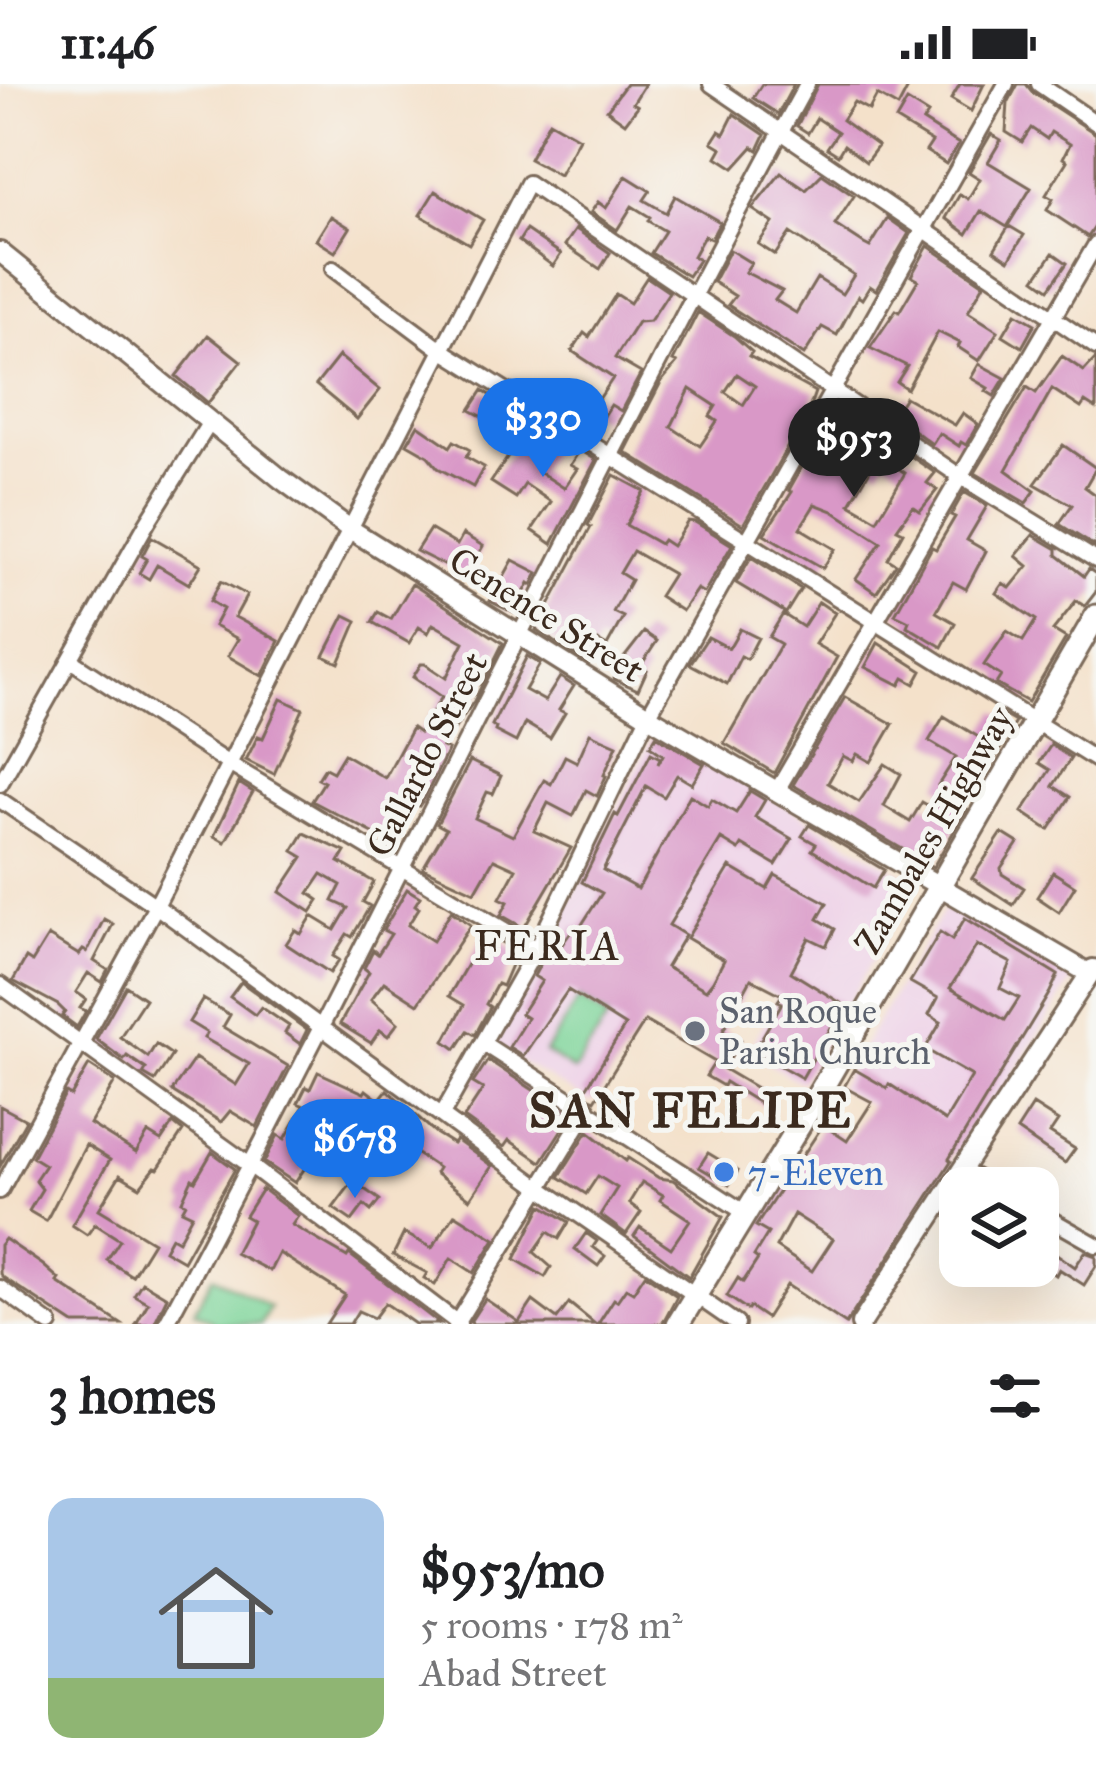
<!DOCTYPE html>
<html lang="en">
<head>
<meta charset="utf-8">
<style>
	body { margin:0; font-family:"IM FELL Great Primer",serif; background:#f2f2f2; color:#202124; height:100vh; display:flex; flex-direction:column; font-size:45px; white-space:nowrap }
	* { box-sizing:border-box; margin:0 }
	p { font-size:39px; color:#757577 }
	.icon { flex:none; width:66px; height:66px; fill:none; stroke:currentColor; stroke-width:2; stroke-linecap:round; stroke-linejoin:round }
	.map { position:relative; height:1240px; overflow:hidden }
	.panel { display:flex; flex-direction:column; background:#fff; flex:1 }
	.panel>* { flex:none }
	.buttons { position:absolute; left:939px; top:1083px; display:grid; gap:24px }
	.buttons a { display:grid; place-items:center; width:120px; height:120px; border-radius:24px; background:#fff; box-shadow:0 12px 48px #0002; font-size:60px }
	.price { position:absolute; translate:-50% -102px; padding:0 27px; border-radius:42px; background:#1a73e8; color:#fff; font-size:39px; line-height:78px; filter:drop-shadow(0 3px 6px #0008) }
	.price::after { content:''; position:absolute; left:50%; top:72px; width:36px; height:27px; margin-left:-18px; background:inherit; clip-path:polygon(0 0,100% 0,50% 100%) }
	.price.current { background:#222; color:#fff }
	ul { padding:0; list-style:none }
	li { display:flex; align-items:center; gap:36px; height:300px; padding:0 48px }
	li+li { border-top:3px solid #e0e0e0 }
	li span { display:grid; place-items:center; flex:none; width:336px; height:240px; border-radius:24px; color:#555 }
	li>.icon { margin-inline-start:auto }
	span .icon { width:144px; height:144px; fill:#fffc; stroke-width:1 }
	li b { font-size:51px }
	h2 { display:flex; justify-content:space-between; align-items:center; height:144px; padding:0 48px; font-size:51px }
	.status { display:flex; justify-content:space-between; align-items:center; height:84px; padding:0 60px; background:#fff; direction:ltr }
	.status svg { height:33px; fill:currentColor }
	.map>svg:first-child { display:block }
</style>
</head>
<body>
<div class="status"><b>11:46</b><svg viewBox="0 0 49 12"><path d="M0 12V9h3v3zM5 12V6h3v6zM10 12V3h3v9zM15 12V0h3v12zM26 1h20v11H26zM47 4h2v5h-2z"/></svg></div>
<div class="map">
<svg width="1096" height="1240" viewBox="0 0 1096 1240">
	<rect width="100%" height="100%" fill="#f6f6f2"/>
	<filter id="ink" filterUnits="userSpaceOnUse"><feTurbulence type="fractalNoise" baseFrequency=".00833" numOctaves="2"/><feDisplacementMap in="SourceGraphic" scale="24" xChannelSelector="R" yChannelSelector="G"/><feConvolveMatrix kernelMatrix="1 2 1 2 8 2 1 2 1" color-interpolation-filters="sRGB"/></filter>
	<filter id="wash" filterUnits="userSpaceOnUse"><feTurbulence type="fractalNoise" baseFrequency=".004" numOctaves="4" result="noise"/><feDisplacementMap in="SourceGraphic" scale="48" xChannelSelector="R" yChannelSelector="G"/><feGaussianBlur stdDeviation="2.7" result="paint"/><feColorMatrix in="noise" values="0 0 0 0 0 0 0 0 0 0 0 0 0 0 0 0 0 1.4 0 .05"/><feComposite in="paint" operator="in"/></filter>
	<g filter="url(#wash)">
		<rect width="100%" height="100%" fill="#f4e1ca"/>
		<path fill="#eed0e7" d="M656 646 918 799 801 999 748 968 778 914 689 860 590 1019 492 960 580 798Z
			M949 817 1074 893 962 1073 838 1004Z"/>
		<path fill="#7dd499" stroke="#5c7f5c" stroke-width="3" d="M579 915 608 934 574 987 545 968Z
			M213 1192 270 1223 261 1240H218L194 1227Z"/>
		<g id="blocks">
			<path fill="#d998c7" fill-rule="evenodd" d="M626 0H645L633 19 638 22 625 39 607 26Z
				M762 0H794L778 30 753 14Z
				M818 0H910L898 23 877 11 869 26 854 18 842 36 878 62 866 78 844 61 838 71 827 64 838 48 817 34 808 49 797 42Z
				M960 0H984L971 27 951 15Z
				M1018 0H1026L1033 9 1096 50V141L1088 153 1047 126 1053 115 1046 111 1067 77 1063 74 1070 60 1051 48 1047 55 1031 44 1022 58 1006 48 1008 19Z
				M907 17 928 30 923 37 959 60 946 80 926 67 932 58 896 36Z
				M734 30 765 51 758 66 753 63 734 84 717 73 722 64 712 58 719 47 724 50Z
				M549 37 579 54 559 91 529 75Z
				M991 50 1001 56 988 78 1031 104 1007 143 981 127 967 150 946 134 960 110 968 115 980 95 969 88Z
				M781 89 806 106 822 90 854 112 835 141 864 160 870 163 888 134 909 149 876 206 870 202 862 215 858 212 837 251 822 243 804 271 728 221 735 212 713 198 730 166 751 179 745 188 782 207 775 216 796 229 817 194 842 210 854 191 790 149 775 171 758 160 773 139 752 125Z
				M626 92 650 107 644 116 666 129 675 112 720 138 711 155 704 152 693 172 699 176 688 192 651 169 665 147 648 137 650 133 632 122 617 146 591 128 598 118 606 124Z
				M435 107 483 136 469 160 420 131Z
				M331 132 350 144 335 168 316 156Z
				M1009 142 1024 151 1009 176 994 166Z
				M576 145 610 169 600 185 565 161Z
				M526 146 561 170 553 182 519 157Z
				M928 162 984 200 968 228 998 247 979 277 958 263 960 259 938 248 907 305 897 298 907 282 870 264 896 226 899 228 918 196 911 192Z
				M1053 169 1067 179 1049 205 1035 195Z
				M647 193 669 208 650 237 638 238 615 274 641 289 621 327 611 321 602 335 582 322 590 309 599 315 613 294 572 267 584 249 589 253 616 210 630 219Z
				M698 228 734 252 752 268 749 272 815 308 809 325 743 441 625 368 661 298 677 279 673 277ZM737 290 755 302 743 321 725 308ZM690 305 716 322 710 332 717 337 700 362 671 343Z
				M1016 229 1035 240 1022 263 1003 251Z
				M208 251 241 277 208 319 176 292Z
				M339 272 380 306 357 335 316 301Z
				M1062 272 1084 287 1096 274V325L1085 318 1081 324 1052 305 1006 386 1035 407 1026 419 975 389 1027 303 1036 309Z
				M979 280 1005 294 994 312 986 307 988 304 971 294Z
				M483 306 517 329 506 345 470 326Z
				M905 313 955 341 963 329 978 340 966 361 961 358 959 362 939 349 932 360 893 331Z
				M418 341 450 363 454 357 470 366 466 373 484 383 473 403 438 384 428 372 407 360Z
				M534 343 557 359 538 387 564 404 577 385 570 381 580 366 596 376 552 460 532 446 551 418 525 400 516 414 491 398 525 348 528 351Z
				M822 347 853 366 862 352 906 375 909 371 935 389 927 399 937 406 920 427 913 422 897 445 903 448 888 475 896 480 876 509 856 495 881 458 833 427 815 420 800 444 835 465 823 484 764 450 792 408 789 406ZM886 376 905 389 877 436 850 420 873 381 880 386Z
				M1063 361 1096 384 1085 403 1096 411V463L1059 440 1072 421 1035 400Z
				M614 391 644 407 626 441 660 460 663 456 672 462 688 437 695 438 732 461 704 509 697 505 682 527 659 512 673 490 633 467 620 489 631 496 613 528 623 533 607 562 598 557 587 578 536 546 591 443 588 441Z
				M964 408 987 422 967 456 986 467 966 505 953 498 936 528 955 539 942 563 907 542 909 537 895 530 932 463 936 465 955 433 951 431Z
				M430 445 457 461 463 450 483 462 466 492 416 467Z
				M1033 451 1057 465V471L1084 492 1089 485 1096 490V508L1085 522 1076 517 1053 546 1066 554 1028 618 996 600 1001 592 984 581 1007 547 1023 557 1036 536 996 509 1003 499 1010 504 1028 482 1016 472Z
				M152 453 201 481 189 500 157 481 149 495 139 489 147 475 142 472Z
				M751 473 801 505 786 529 736 499Z
				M513 476 538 489 532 501 529 499 514 529 490 517Z
				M221 497 247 511 235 533 279 557 262 592 228 572 238 555 214 542 223 525 210 517Z
				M412 500 503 559 474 617 442 663 448 666 425 713 419 722 413 719 392 759 312 717 324 698 318 695 325 684 333 688 344 670 385 694 412 644 419 649 442 613 413 593 421 580H425L446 594 464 558 433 540 428 549 419 543 409 559 372 538 378 528 391 535Z
				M819 518 835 529 815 560 837 573 774 689 724 659 781 560 769 553 783 530 803 543Z
				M345 531 357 537 339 579 324 572Z
				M740 545 758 554 747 575 741 572 727 600 690 580 708 553 729 564Z
				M644 548 657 557 640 583 647 586 638 606 614 595 623 575Z
				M878 559 922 587 915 600 904 594 900 601 865 583Z
				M527 572 540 580 525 606 545 617 560 593 574 602 559 626 565 629 550 654 525 639 516 658 495 647 496 644 492 641Z
				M845 613 893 640 871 678 857 670 853 677 843 672 828 699 859 718 885 680 901 690 884 722 910 738 922 718 934 725 945 706 938 701 956 673 929 657 944 632 980 654 996 627 1015 638 985 693 982 692 962 723 967 725 933 783 793 701Z
				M281 615 303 625 274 690 246 676 258 652 263 654Z
				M590 649 617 661 604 691 606 692 597 712 586 706 573 732 548 719 534 747 571 764 524 844 501 831 508 818 500 814 516 785 494 775 475 808 423 784 446 745 437 740 470 677 501 692 493 710 487 708 475 734 513 752 544 696 551 700 565 672 577 678Z
				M656 652 704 680 692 700 677 691 664 713 646 702 603 786 638 805 690 711 708 722 712 715 736 729 750 707 765 716 755 733 792 755 776 781 742 761 739 766 721 755 669 841 685 851 666 883 706 906 713 897 724 876 687 854 730 783 767 805 775 791 827 819 818 835 835 845 826 862 809 854 791 888 844 921 802 994 754 967 782 919 778 917 782 911 751 895 723 946 741 956 724 985 773 1014 767 1024 725 998 723 1002 706 992 715 978 645 937 595 1016 590 1014 583 1009 625 942 568 906 523 972 509 963 527 934 521 930 542 897 534 892 552 858 561 862 575 842 579 845 602 809 582 798 615 730 618 732 651 669 660 674 658 680 663 671 650 662Z
				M1051 661 1071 674 1053 702 1070 713 1049 746 1022 728 1050 686 1039 679Z
				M239 699 253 708 225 758 214 752Z
				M809 741 884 786 873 804 812 766 816 760 802 752Z
				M304 749 345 768 339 778 374 798 363 818 370 822 352 853 347 850 333 872 339 876 330 889 286 860 295 846 301 850 312 832 335 846 348 824 333 817 341 801 322 790 309 809 319 816 311 828 280 808 303 773 293 767Z
				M1002 749 1018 759 1001 784 1002 790 1024 804 1013 821 972 794Z
				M1053 788 1075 802 1059 828 1037 813Z
				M407 805 420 813 415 821 419 824 408 841 433 857 451 827 471 841 418 920 384 898 371 915 398 939 388 952 380 946 371 959 340 940 369 888 364 884 373 866 378 870 391 850 383 846Z
				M965 834 1058 891 1050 908 949 1075 951 1077 846 1240 787 1201 766 1234 750 1223 748 1226 727 1212 738 1194 743 1198 758 1175 754 1172 768 1149 756 1142 823 1041 847 1057 872 1018 844 1003 854 985 887 1004 889 1000 945 1037 972 992 925 965 941 938 929 931 938 914 910 898 940 848 952 856ZM977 861 1011 879 1000 904 1019 914 1005 936 950 904ZM794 1130 833 1155 812 1187 776 1163Z
				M104 835 113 840 94 877 108 886 102 898 88 889 76 908 86 915 80 924 86 927 77 943 62 932 65 928 58 921 13 897 26 874 32 878 48 852 79 871 83 866 87 868Z
				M485 849 517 867 502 902 497 900 486 920 490 923 475 951 468 947 456 965 445 957 464 921 449 912Z
				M241 898 307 946 300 960 285 949 289 942 261 923 255 931 230 913Z
				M126 902 145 915 120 953 148 973 156 960 172 971 155 997 143 990 146 985 127 972 124 976 96 955Z
				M203 915 230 931 223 943 288 982 257 1043 230 1027 221 1038 172 1007 195 974 236 1001 249 980 204 954 207 949 189 938Z
				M488 976 571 1031 541 1078 509 1056 504 1063 464 1034 483 1005 473 999Z
				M89 981 115 998 90 1040 136 1069 148 1049 161 1057 173 1039 183 1047 158 1085 155 1084 140 1103 120 1091 99 1125 153 1158 132 1192 107 1176 120 1156 95 1140 87 1151 72 1141 110 1076 86 1061 46 1137 29 1127 42 1105 35 1096 45 1081 32 1073 66 1009 71 1012Z
				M318 988 364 1009 366 1006 379 1016 387 1006 437 1050 453 1060 456 1056 492 1082 470 1115 435 1089 438 1084 411 1066 408 1071 375 1048 362 1069 320 1042 305 1069 312 1073 295 1099 264 1078 278 1051 285 1055 304 1022 298 1019 306 1003 310 1005Z
				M1033 1021 1058 1037 1050 1049 1075 1065 1065 1079 1017 1046Z
				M0 1022 26 1036 0 1082Z
				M588 1047 626 1077 628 1074 659 1094 673 1096 723 1133 689 1193 634 1152 640 1143 671 1164 690 1136 660 1116 663 1111 642 1098 629 1119 641 1128 626 1150 600 1131 617 1104 598 1092 586 1110 559 1093Z
				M212 1068 235 1085 183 1177 164 1166 171 1153 178 1157 192 1131 182 1126 186 1119 182 1117 192 1095 195 1097Z
				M708 1069 738 1087 729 1101 699 1083Z
				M353 1097 380 1116 371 1127 364 1121 352 1137 333 1124Z
				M262 1105 298 1132 292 1141 347 1173 349 1170 440 1240H415L385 1219 374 1234 358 1227 350 1240H326L345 1211 279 1169 270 1187 235 1169 252 1136 245 1132Z
				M542 1121 569 1138 559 1155 548 1148 534 1168 551 1183 545 1193 515 1175Z
				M455 1130 495 1155 474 1189 451 1174 435 1201 424 1194 427 1189 393 1171 404 1149 432 1164Z
				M586 1149 597 1157 593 1163 605 1172 598 1182 575 1165Z
				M5 1155 43 1181 59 1195 57 1198 121 1240H74L4 1194 0 1190V1161Z
				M1051 1166 1075 1183 1085 1168 1096 1172V1182L1084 1201 1059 1185 1056 1191 1041 1181Z
				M645 1190 677 1212 662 1240H598L614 1215 617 1217 626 1204 633 1208Z
				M142 1198 167 1213 154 1240H136L148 1219 134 1211Z
				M485 1215 519 1238 533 1217 557 1235 569 1219 595 1240H473L470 1238Z"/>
		</g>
	</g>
	<g filter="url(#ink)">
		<use href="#blocks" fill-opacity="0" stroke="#7c6a5a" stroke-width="3"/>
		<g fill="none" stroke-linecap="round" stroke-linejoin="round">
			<g stroke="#7c6a5a" stroke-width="20">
				<path id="street" d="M711 0 1096 263
					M1039 0 1096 39
					M333 185 440 265 1096 676
					M70 576 229 680 536 865
					M0 700 147 439 210 338
					M776 708 1096 160
					M0 716 156 822 539 1103 737 1240
					M0 901 251 1082 459 1240
					M484 960 747 1130
					M443 1029 536 865 648 632 1006 0
					M961 1085 994 1104
					M0 1107 156 822 528 99 961 393 1096 476
					M1038 1128 1096 1161
					M0 1204 50 1240
					M166 1240C386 830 583 408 807 0
					M456 1240 588 1025"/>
			</g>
			<g stroke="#7c6a5a" stroke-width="24">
				<path id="secondary" d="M0 168 281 395 350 445 648 632 1090 890
					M861 1240 1093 885"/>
			</g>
			<g stroke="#7c6a5a" stroke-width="27">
				<path id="primary" d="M678 1240 821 1006 1096 532"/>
			</g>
			<use href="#street" stroke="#fff" stroke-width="14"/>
			<use href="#secondary" stroke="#fff" stroke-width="18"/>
			<use href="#primary" stroke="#fff" stroke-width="21"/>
		</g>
	</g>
	<circle fill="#6b7280" stroke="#f6f6f2" stroke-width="4.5" cx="695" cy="947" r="12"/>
	<circle fill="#3f7fe0" stroke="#f6f6f2" stroke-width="4.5" cx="724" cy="1088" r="12"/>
	<g text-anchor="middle" stroke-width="10" stroke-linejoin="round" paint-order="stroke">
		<g font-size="36" fill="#3b2a1e" stroke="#f6f6f2">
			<text transform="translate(547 530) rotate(32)" y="13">Cenence Street</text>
			<text transform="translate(426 670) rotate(-63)" y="13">Gallardo Street</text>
			<text transform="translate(933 746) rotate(-60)" y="13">Zambales Highway</text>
		</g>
		<g font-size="36" fill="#5b616d" stroke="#f6f6f2" text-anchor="start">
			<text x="719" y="939">San Roque<tspan x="719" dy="41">Parish Church</tspan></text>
		</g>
		<g font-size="36" fill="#366cbe" stroke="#f6f6f2" text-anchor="start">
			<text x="748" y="1101">7-Eleven</text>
		</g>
		<g font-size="42" letter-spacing="3" fill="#3b2a1e" stroke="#f6f6f2">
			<text x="548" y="876">FERIA</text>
		</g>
		<g font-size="48" font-weight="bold" letter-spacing="3" fill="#3b2a1e" stroke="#f6f6f2">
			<text x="691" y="1043">SAN FELIPE</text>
		</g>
	</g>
</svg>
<div class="buttons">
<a><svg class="icon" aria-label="layers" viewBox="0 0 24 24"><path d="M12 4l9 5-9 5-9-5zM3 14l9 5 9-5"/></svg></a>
</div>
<b class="price" style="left:543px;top:396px">$330</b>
<b class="price current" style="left:854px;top:416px">$953</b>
<b class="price" style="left:355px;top:1117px">$678</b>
</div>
<section class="panel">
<h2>3 homes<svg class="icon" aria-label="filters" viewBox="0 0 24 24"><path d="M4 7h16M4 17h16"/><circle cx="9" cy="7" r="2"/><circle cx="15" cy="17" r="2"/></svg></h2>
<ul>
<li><span style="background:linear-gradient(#a9c7e8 75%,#8fb573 0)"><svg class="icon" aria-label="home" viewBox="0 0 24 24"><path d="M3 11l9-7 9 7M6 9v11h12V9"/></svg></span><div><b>$953/mo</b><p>5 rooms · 178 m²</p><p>Abad Street</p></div></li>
</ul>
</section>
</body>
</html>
